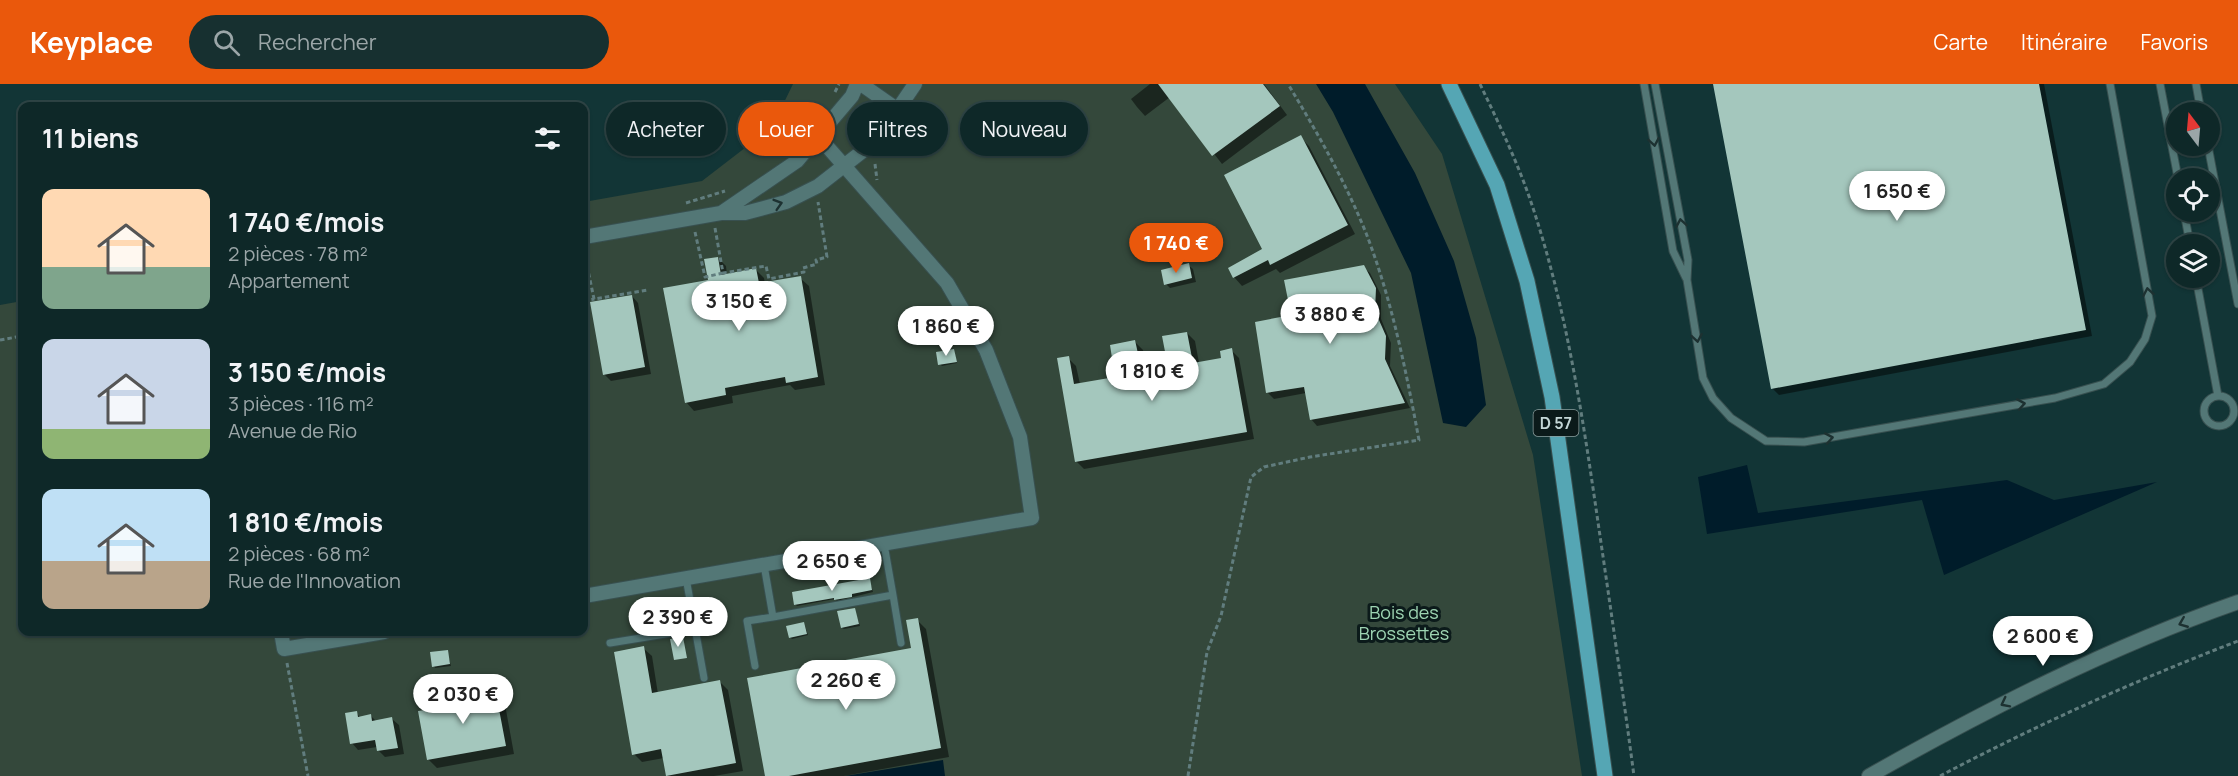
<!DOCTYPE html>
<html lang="fr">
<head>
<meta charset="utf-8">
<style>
	body { margin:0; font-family:Manrope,sans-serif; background:#173030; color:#f1f3f6; height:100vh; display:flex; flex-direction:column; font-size:22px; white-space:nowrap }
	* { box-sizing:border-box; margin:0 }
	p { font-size:20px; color:#9ba6a8 }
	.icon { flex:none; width:33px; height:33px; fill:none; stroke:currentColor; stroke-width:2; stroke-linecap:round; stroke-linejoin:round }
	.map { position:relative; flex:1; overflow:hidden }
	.panel { position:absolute; left:18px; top:18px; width:570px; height:534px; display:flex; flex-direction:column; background:#0e2828; border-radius:12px; box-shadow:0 2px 4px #0004,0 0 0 2px #2e4445 }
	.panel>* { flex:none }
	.banner { position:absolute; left:606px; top:18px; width:570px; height:54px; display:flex; gap:12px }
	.needle { width:39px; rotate:344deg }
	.buttons { position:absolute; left:2166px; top:18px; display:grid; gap:12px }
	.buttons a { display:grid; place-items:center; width:54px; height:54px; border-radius:50%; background:#0e2828; box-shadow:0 2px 4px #0004,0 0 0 2px #2e4445; font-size:30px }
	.price { position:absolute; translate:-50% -51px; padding:0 14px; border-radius:21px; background:#fff; color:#222; font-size:20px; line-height:39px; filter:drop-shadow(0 2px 3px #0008) }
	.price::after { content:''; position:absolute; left:50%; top:36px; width:18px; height:14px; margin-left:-9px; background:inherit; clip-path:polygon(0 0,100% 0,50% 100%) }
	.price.current { background:#ea580c; color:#fff }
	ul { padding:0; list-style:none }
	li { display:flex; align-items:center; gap:18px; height:150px; padding:0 24px }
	li span { display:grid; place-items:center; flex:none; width:168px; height:120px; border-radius:12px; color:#555 }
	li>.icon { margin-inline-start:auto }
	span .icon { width:72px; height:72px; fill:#fffc; stroke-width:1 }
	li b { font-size:26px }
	h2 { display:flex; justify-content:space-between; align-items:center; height:72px; padding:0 24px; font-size:26px }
	.pill { padding:0 21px; border-radius:27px; background:#0e2828; box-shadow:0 2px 4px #0004,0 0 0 2px #2e4445; font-size:21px; line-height:54px }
	.pill.current { background:#ea580c; color:#fff }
	header { display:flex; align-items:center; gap:36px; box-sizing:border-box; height:84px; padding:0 30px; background:#ea580c; color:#fff }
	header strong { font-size:28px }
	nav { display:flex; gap:33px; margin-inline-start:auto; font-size:21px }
	.search { width:420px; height:54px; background:#173030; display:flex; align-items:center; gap:15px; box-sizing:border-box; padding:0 21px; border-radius:33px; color:#9ba6a8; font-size:22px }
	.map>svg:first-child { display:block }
</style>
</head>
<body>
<header>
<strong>Keyplace</strong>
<div class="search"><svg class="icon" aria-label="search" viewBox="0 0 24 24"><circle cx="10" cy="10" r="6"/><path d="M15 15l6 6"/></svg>Rechercher</div>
<nav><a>Carte</a><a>Itinéraire</a><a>Favoris</a></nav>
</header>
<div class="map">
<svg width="2238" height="692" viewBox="0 0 2238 692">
	<rect width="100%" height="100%" fill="#123536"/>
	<path fill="#34483b" d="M793 0H1395L1442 70 1533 371 1582 692H0V221L22 217V548H584V118L702 97 772 43Z"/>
	<path fill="#001c2a" d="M1316 0H1365L1415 89 1454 177 1476 254 1486 321 1466 343 1443 339 1411 189 1333 28Z
		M1747 381 1758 429 2007 396 2054 416 2157 398 1944 491 1922 416 1707 450 1698 393Z
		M943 676 945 692H845Z"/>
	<path fill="#0007" d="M1150 0H1264L1287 31 1222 80 1170 13 1145 32 1137 23 1131 15Z
		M1715 0H2044L2092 252 1779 311 1772 304Z
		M1300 53 1309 62 1355 150 1280 189 1276 185 1242 202 1234 193 1264 166Z
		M718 174 726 182 727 191 756 186 764 194 765 200 800 194 809 202 825 301 795 306 790 301 732 312 733 319 694 327 686 318 709 197Z
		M1188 181 1193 185 1196 198 1170 204 1166 200Z
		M1363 183 1370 189 1381 211V235L1391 259 1390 282 1410 324 1317 342 1311 335 1306 309 1274 315 1268 309 1256 239 1292 232Z
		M632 212 638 219 651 290 611 297 604 290Z
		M1187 249 1195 257 1199 279 1223 275 1231 266 1239 274 1254 355 1084 385 1076 377 1068 274 1076 282 1080 300 1117 294 1135 258 1143 266 1147 288 1170 284Z
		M954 267 957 279 942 282 940 280Z
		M869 495 873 508 837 517 835 515 797 522 795 520Z
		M854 525 860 542 844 545 842 544Z
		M679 528 682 543 671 545 669 543Z
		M917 536 926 545 949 673 844 692H766L749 595 913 565Z
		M804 539 808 551 792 555 790 553Z
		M643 564 652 572 658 610 720 598 728 606 743 687 714 692H668L664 674 642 678 634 670Z
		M447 567 451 582 435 584 434 582Z
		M495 606 504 615 514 670 437 684 428 675 439 625Z
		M356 629 361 634 371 632 376 637 392 635 399 641 404 670 385 673 378 666 377 663 358 666 352 659Z"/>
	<path fill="#a4c7bd" d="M1158 0H1263L1280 22 1212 72Z
		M1713 0H2039L2086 246 1771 305Z
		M1301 51 1348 141 1270 181 1268 176 1233 194 1228 184 1262 165 1224 91Z
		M718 173 721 191 756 184 759 199 801 192 818 293 786 299 785 293 725 304 726 311 685 319 663 204 708 196 704 175Z
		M1189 179 1192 194 1164 201 1161 186Z
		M1364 181 1376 204 1375 227 1386 252 1385 275 1405 319 1310 336 1304 303 1266 309 1255 238 1291 231 1284 196Z
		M632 211 645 283 603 291 590 218Z
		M1187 248 1193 279 1221 274 1220 267 1232 264 1247 348 1075 378 1057 274 1069 272 1074 300 1115 293 1110 261 1135 256 1142 288 1168 283 1162 252Z
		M954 265 957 278 938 281 936 268Z
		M870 494 872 506 852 510V513L834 516V514L794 521 792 508Z
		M855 524 859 540 841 544 837 527Z
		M680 526 681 542 668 544 663 529Z
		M918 534 941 664 789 692H765L747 594 911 564 906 536Z
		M804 538 807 550 789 554 786 542Z
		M683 553 687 574 674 576 670 555Z
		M644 562 652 609 720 596 736 679 666 692 661 665 632 671 614 568Z
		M448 566 450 580 432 583 430 568Z
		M495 604 506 662 427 676 418 627 438 624 436 615Z
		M357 627 358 633 371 630 372 637 392 633 398 664 377 667 375 656 350 660 345 629Z"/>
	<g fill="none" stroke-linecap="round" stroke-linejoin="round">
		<g stroke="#385050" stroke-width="9">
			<path id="lane" d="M1644 0 1673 167 1686 194
				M1655 0 1688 176 1687 196 1703 294 1713 314 1731 334 1766 357 1804 358 2055 314 2104 300 2130 278 2145 255 2152 232 2110 0
				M2160 0 2178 94
				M2196 0 2201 28
				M2208 62 2238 220
				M2184 128 2190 160
				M2196 194 2218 312
				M2204 327a15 15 0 1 1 30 0a15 15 0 1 1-30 0Z
				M764 481 773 533 893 511 884 460
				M686 494 704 594
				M893 511 901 559
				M610 559 696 545
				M755 582 747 537 773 533"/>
		</g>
		<g stroke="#385050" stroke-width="16">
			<path id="street" d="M861 0 898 26
				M721 129 797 77 852 12 857 0
				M584 153 721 129H745L786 118 818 102 877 56 915 0
				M584 512 1032 434 1020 353 986 266 947 199 818 52
				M281 548 284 565 384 548
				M1869 692C1988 625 2109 563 2238 518"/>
		</g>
		<g stroke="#385050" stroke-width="17">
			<path id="primary" d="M1449 0 1497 101 1527 197 1552 313 1605 692"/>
		</g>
		<path stroke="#617d7e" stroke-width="3" stroke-dasharray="4.5 3" stroke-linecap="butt" d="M1480 0C1499 40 1518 79 1532 121 1567 226 1583 335 1599 445 1611 527 1623 609 1634 692
			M835 8 839 0
			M875 80 877 96
			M686 119 725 107
			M715 144 723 189 766 182 769 195 804 188 803 184 817 180 816 176 827 173 818 118
			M695 148 705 193 723 189
			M584 167 594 215 648 206
			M584 217 594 215
			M0 256 22 252
			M287 579 308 692
			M1188 692 1207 568 1221 532 1251 393 1264 383 1310 373 1419 356C1406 287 1392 216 1366 149 1345 97 1317 48 1288 0
			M1940 692C2037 641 2136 596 2238 557"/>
		<use href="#lane" stroke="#537776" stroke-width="7"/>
		<use href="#street" stroke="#537776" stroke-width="14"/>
		<use href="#primary" stroke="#55a6b4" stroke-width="15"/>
	</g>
	<defs><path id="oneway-chevron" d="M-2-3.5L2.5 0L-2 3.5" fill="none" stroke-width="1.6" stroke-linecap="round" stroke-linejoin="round" transform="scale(1.5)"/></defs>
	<g stroke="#1d3131">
		<use href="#oneway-chevron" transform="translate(1654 58) rotate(80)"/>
		<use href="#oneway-chevron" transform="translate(778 120) rotate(-17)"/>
		<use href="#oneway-chevron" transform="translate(1681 139) rotate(-100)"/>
		<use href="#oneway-chevron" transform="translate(2148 208) rotate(-100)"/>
		<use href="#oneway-chevron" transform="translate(1697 254) rotate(80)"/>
		<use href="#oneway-chevron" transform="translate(2021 320) rotate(-10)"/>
		<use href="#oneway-chevron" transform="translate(1829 354) rotate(-10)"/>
		<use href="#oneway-chevron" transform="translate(2183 539) rotate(158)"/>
		<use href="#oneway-chevron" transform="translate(2005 619) rotate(153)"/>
	</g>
	<g text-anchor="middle" stroke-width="6" stroke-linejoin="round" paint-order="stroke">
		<rect fill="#0b1a1a" stroke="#8c9e9e" stroke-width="1.5" x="1533.5" y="326" width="45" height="26" rx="4.5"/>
		<g font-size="16" font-weight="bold" fill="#c4d7d7">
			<text x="1556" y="345">D 57</text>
		</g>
		<g font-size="18" fill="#9dd4b2" stroke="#0b1a1a">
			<text x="1404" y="535">Bois des<tspan x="1404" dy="21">Brossettes</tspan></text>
		</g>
	</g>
</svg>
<div class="buttons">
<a><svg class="needle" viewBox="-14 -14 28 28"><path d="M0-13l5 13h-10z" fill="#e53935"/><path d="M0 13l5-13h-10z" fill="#9ba6a8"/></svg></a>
<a><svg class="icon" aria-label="locate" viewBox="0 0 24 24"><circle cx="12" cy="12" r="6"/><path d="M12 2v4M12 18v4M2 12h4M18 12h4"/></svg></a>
<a><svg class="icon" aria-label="layers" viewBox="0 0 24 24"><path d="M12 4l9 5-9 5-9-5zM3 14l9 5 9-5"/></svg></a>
</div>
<b class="price" style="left:1897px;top:138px">1 650 €</b>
<b class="price current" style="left:1176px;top:190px">1 740 €</b>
<b class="price" style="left:739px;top:248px">3 150 €</b>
<b class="price" style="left:1330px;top:261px">3 880 €</b>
<b class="price" style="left:946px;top:273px">1 860 €</b>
<b class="price" style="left:1152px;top:318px">1 810 €</b>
<b class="price" style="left:832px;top:508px">2 650 €</b>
<b class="price" style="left:678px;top:564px">2 390 €</b>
<b class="price" style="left:2043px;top:583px">2 600 €</b>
<b class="price" style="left:846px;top:627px">2 260 €</b>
<b class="price" style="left:463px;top:641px">2 030 €</b>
<div class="banner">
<a class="pill">Acheter</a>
<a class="pill current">Louer</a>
<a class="pill">Filtres</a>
<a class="pill">Nouveau</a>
</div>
<section class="panel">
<h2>11 biens<svg class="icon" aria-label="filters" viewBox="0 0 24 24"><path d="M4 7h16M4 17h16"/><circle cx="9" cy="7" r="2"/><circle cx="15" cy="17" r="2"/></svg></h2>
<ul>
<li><span style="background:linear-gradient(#ffd9b3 65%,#7fa58c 0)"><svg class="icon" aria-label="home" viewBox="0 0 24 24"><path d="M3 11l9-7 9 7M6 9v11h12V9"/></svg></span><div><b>1 740 €/mois</b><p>2 pièces · 78 m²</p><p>Appartement</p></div></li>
<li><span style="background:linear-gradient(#c9d6e8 75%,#8fb573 0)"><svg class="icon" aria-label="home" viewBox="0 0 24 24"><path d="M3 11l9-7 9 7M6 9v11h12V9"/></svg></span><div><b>3 150 €/mois</b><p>3 pièces · 116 m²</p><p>Avenue de Rio</p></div></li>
<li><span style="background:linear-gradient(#bfe0f5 60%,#b9a48a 0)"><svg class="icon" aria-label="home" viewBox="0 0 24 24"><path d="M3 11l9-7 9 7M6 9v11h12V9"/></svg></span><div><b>1 810 €/mois</b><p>2 pièces · 68 m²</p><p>Rue de l'Innovation</p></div></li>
</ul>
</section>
</div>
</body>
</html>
